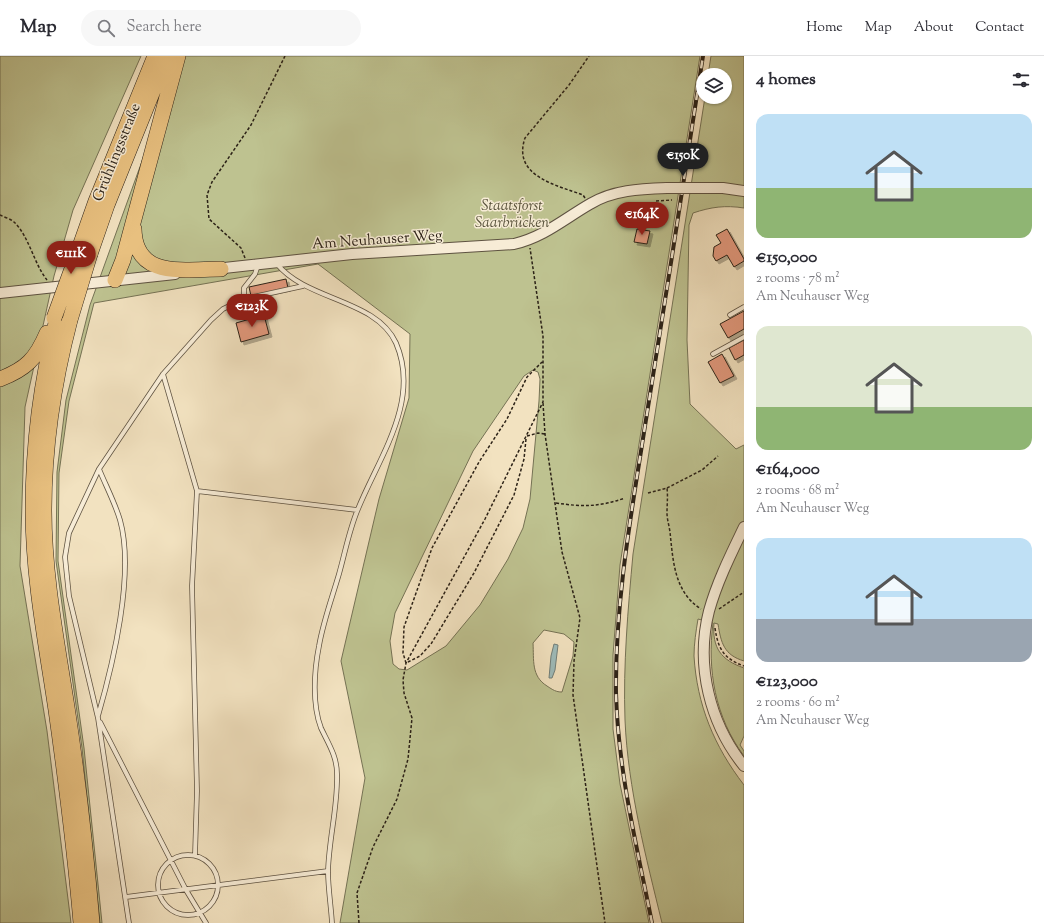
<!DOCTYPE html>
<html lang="en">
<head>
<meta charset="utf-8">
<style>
	body { margin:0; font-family:"Sorts Mill Goudy",serif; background:#f7f7f7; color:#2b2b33; height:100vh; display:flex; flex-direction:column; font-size:15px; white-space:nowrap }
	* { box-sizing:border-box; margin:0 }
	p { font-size:13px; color:#7c7c81 }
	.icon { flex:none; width:22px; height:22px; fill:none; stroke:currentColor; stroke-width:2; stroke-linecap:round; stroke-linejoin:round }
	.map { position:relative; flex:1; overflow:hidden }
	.drawer { display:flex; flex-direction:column; background:#fff; width:300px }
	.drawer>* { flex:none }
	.controls { position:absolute; left:696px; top:12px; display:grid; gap:8px }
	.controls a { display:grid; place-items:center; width:36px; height:36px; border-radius:50%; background:#fff; box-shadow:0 1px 3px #0004; font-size:20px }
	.price { position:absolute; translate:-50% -34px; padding:0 9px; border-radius:14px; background:#8f2418; color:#fff; font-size:13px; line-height:26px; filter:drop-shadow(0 1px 2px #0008) }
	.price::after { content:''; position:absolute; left:50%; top:24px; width:12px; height:9px; margin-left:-6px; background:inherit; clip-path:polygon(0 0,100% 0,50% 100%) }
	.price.active { background:#222; color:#fff }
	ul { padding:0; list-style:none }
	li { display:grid; align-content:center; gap:8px; height:212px; padding:0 12px }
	li span { display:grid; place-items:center; height:124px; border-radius:12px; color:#555 }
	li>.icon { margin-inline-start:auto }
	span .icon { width:72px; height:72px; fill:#fffc; stroke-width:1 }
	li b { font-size:17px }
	h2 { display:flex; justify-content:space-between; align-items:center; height:48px; padding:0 12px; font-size:17px }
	header { display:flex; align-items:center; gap:24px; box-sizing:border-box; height:56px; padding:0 20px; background:#fff; border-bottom:1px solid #e1e1e2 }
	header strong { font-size:19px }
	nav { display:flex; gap:22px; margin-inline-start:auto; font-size:14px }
	.search { width:280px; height:36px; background:#f7f7f7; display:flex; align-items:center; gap:10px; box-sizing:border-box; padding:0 14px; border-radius:22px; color:#7c7c81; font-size:15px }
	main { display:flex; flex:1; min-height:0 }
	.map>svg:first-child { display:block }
</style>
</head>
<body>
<header>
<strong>Map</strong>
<div class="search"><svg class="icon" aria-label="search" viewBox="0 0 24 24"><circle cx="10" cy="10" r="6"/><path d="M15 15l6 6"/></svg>Search here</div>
<nav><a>Home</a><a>Map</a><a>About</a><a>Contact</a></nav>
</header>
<main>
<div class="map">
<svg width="744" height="867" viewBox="0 0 744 867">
	<defs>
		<filter id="shadow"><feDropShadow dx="3" dy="3" stdDeviation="0" flood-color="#0004"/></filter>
	</defs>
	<rect width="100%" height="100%" fill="#f2e2c0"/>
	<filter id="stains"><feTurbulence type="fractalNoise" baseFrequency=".005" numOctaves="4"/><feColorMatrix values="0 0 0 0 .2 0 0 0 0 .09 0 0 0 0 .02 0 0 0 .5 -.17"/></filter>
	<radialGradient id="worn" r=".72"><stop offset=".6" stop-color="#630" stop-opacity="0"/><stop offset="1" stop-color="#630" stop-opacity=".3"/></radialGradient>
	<path fill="#bec290" stroke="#757254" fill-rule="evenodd" d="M0 0H141L73 154 54 220 25 351 20 510 47 675 71 867H0Z
		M184 0H700L620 509 613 599V673L620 728 649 867H340L365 722 341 605 379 443 409 342 410 278 318 208 94 247 69 345 59 417 58 505 84 692 102 867H100L82 692 56 505 57 416 66 344 90 249 154 72ZM533 314 538 316 540 323 539 345 530 443 523 472 508 503 480 549 446 590 407 614 399 613 393 608 390 585 395 557 473 395 524 320ZM544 574 564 578 574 586 573 600 562 636C556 636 553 634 547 630 531 620 534 604 533 587Z
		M711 0H744V152C725 149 711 151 693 157L689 169 687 284 690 348 736 393 744 389V605C724 599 721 587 718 568L714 567C712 592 721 604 744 612V680L740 689 744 695V700C715 661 707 614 713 567L698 563C696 575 694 588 694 600 697 649 714 690 744 729V867H662C646 801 628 733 625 664 623 609 628 553 633 498L705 41H725V19H708Z"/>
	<path fill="#9ebcbb" stroke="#707e79" d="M554 588 558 589 555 614 552 622H549L551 600Z"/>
	<path fill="#e2987b" stroke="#2c2217" filter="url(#shadow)" d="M637 173 650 175 647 188 634 186Z
		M727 173 744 203V205L734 211 727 199 716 205 713 200 714 191 721 187 716 179Z
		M286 223 288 232 251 240 249 231Z
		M744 255V273L728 282 720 268Z
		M264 259 269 278 241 286 236 267Z
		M744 284V299L735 304 729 292Z
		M722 298 734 320 720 327 708 306Z"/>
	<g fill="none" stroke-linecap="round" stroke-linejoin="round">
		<g stroke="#5e5241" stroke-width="5.5">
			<path id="service" d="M277 208C307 245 376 243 396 287 421 345 379 401 358 453 349 474 345 497 339 518 332 542 323 566 319 590 314 615 312 648 321 672 328 687 337 700 337 718 338 750 329 782 328 815 328 832 331 850 332 867
				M244 243V232L255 218 258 209
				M730 259 744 251
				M713 298 744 281
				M163 318 197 435 192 530 197 735 195 799
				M197 435 357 454
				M98 660C113 608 135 517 120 464 115 447 106 430 99 413
				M100 666 186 834 206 867
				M158 829a30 30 0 1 1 60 0a30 30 0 1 1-60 0Z
				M126 841 328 815
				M129 867 98 662 69 540 65 501 69 477 99 413 163 318 211 264 223 253 244 243 303 230"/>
		</g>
		<g stroke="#5e5241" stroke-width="12">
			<path id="tertiary" d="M700 132H723L744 135
				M215 213 352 198 514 188C544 181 564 163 590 148 613 134 640 133 667 132
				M0 237 175 218
				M744 471C731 498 717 526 709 555 695 609 710 668 744 710"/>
		</g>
		<g stroke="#2c2217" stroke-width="16">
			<path id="motorway" d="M134 173C135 224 185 213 221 213
				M90 198 107 149 167 0
				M73 210 96 145 155 0
				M115 224 123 204 178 0
				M57 263C41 325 33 389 33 454 33 521 46 587 56 654 66 725 75 796 81 867
				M70 264C54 325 44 390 44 454 44 521 57 586 67 651 78 723 86 795 92 867
				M0 323C26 313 36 303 47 277"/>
		</g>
		<path stroke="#2c2217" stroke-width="1.5" stroke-dasharray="3 2" stroke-linecap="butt" d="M585 142 583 139C556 129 512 120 525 82L569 29 589 0
			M656 145 672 144
			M0 159C4 161 11 163 14 166 29 180 34 208 47 224
			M245 202 241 192 209 163 207 139 212 126 251 69 285 0
			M543 347 545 378 562 496 580 562 574 605 573 639 605 867
			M527 380 538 377 545 378
			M526 383 524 403 514 439 474 517 431 588 420 600 406 607 403 597 404 571 432 492 479 406 507 363 527 321 542 306
			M667 432 702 414 718 400
			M648 437 667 432C668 441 667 448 667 457 667 463 669 469 670 476 673 504 674 536 701 553
			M556 447C583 451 599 451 625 442
			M719 553 744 536
			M715 572C718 593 724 603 744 610
			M359 867 357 837 373 791 397 743 408 703 412 662 404 637 403 624 406 607 485 463 543 346V280L530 192"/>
		<use href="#service" stroke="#f7ecd6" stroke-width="4"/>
		<use href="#tertiary" stroke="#f7ecd6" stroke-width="10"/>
		<use href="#motorway" stroke="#e9c180" stroke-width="15"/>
		<g stroke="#2c2217" stroke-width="4">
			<path id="rail" d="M652 867C637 791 618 715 616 637 615 547 631 459 645 370 665 247 684 123 703 0"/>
		</g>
		<use href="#rail" stroke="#f7ecd6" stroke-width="2.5" stroke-dasharray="8" stroke-linecap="butt"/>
		<g stroke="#5e5241" stroke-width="12" stroke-linecap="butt">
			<path id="tertiary-bridge" d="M667 132H700"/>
		</g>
		<g stroke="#2c2217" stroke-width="16" stroke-linecap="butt">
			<path id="motorway-bridge" d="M54 262 73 210
				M70 264 90 198"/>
		</g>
		<use href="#tertiary-bridge" stroke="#f7ecd6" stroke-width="10"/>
		<use href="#motorway-bridge" stroke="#e9c180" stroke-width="15"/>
	</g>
	<g text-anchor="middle" stroke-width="3" stroke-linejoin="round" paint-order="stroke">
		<g font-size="15" fill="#2c2217" stroke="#f7ecd6">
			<text transform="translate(116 96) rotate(-68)" y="5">Grühlingsstraße</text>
			<text transform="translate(377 183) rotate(-4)" y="5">Am Neuhauser Weg</text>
		</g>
		<g font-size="15" font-style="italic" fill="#58523b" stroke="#f7ecd6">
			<text x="512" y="154">Staatsforst<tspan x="512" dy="17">Saarbrücken</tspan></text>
		</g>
	</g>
	<rect width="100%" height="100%" filter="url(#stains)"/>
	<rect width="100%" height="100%" fill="url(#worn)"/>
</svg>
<div class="controls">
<a><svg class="icon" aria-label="layers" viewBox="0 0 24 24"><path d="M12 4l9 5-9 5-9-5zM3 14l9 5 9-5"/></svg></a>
</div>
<b class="price active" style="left:683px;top:121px">€150K</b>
<b class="price" style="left:642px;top:180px">€164K</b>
<b class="price" style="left:71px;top:219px">€111K</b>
<b class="price" style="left:252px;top:272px">€123K</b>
</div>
<section class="drawer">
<h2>4 homes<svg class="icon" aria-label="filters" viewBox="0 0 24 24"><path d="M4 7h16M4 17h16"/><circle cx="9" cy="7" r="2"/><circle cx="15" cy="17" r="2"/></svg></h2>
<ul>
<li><span style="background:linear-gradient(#bfe0f5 60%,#8fb573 0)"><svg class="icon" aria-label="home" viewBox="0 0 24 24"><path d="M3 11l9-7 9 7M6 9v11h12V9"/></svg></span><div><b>€150,000</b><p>2 rooms · 78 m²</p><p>Am Neuhauser Weg</p></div></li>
<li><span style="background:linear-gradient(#dfe7d0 65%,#8fb573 0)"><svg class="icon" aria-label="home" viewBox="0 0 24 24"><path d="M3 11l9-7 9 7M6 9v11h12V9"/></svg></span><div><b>€164,000</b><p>2 rooms · 68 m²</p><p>Am Neuhauser Weg</p></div></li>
<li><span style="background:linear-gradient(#bfe0f5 65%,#9aa5b1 0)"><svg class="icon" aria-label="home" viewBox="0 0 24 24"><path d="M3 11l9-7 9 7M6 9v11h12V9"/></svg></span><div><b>€123,000</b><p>2 rooms · 60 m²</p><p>Am Neuhauser Weg</p></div></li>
</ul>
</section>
</main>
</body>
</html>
